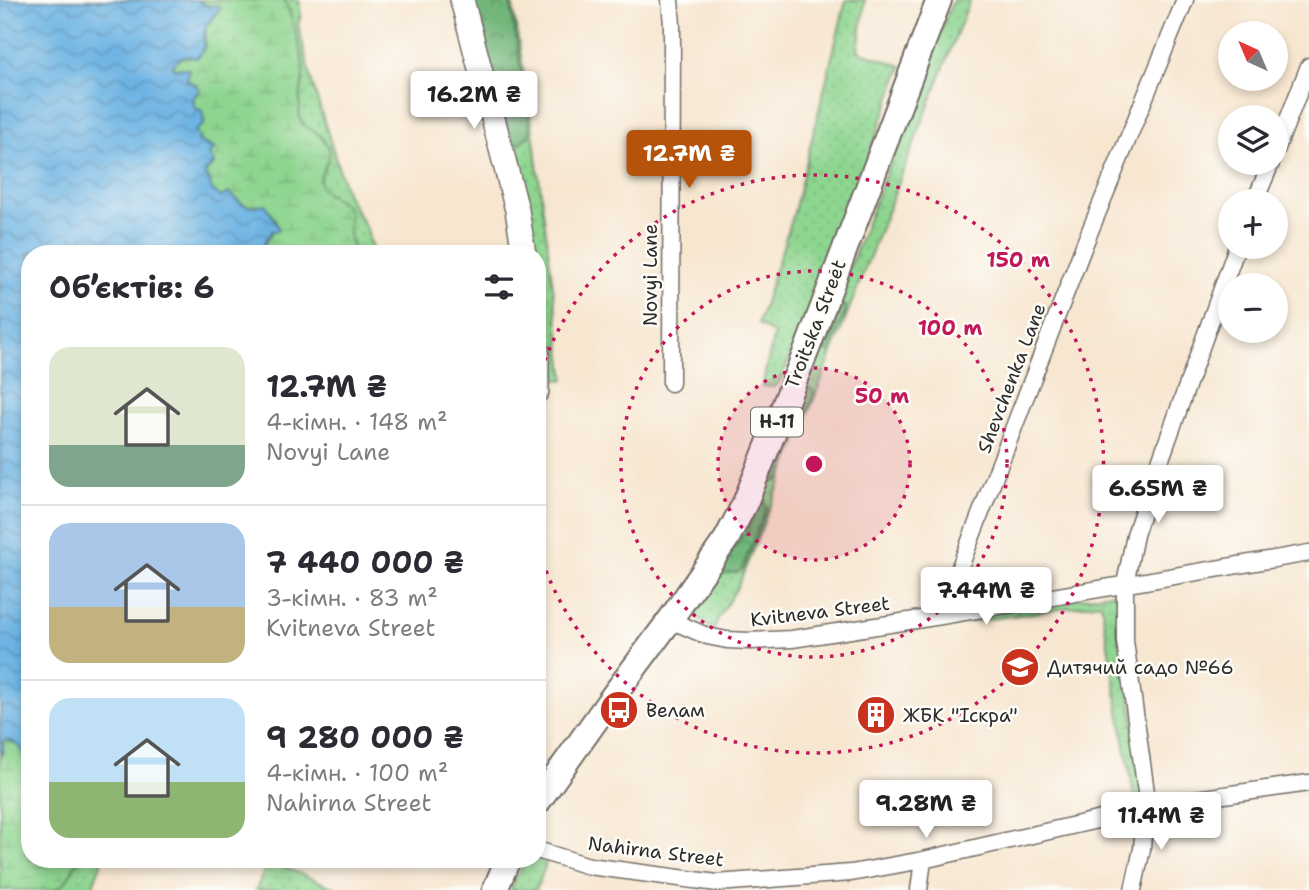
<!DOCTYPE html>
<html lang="uk">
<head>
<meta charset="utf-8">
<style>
	body { margin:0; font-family:"Shantell Sans",sans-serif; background:#f2f2f3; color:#2b2b33; height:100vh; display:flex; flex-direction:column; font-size:26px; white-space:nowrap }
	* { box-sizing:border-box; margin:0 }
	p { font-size:23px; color:#7c7c81 }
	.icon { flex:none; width:38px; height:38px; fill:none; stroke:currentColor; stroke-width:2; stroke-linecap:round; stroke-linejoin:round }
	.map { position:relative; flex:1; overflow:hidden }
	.panel { position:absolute; left:21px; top:245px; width:525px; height:623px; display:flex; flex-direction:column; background:#fff; border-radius:28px; box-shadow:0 4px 10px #0003 }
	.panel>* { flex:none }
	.needle { width:46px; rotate:316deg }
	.controls { position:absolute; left:1218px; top:21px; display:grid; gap:14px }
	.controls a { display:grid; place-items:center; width:70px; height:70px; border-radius:50%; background:#fff; box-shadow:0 4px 10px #0003; font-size:35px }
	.price { position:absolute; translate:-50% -60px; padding:0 16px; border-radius:7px; background:#fff; color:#222; font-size:23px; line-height:46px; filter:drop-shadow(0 2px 4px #0008) }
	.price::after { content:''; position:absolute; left:50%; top:42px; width:21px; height:16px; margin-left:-10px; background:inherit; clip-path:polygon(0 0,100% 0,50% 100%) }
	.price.selected { background:#b45309; color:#fff }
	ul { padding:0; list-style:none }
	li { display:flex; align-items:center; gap:21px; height:175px; padding:0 28px }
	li+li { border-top:2px solid #e1e1e2 }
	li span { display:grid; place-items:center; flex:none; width:196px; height:140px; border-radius:21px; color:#555 }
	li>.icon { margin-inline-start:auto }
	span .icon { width:84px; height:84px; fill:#fffc; stroke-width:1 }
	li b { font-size:30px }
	h2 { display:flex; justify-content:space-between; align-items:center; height:84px; padding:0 28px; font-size:30px }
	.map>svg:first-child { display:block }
</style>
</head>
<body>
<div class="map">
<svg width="1309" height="890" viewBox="0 0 1309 890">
	<defs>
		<pattern id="grass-dots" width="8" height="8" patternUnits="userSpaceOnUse" patternTransform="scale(1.75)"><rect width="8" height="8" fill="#8ed590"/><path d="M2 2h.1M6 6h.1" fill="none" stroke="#7bb77c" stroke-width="1.8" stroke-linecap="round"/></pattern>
		<pattern id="forest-crowns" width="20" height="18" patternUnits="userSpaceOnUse" patternTransform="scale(1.75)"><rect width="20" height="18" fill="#72b67a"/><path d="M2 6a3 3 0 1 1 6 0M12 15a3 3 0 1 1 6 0" fill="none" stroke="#5e9464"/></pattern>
		<pattern id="wetland-marsh" width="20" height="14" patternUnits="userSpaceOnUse" patternTransform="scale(1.75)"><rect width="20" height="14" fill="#8ed590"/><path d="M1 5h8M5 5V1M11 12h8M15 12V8" fill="none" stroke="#7bb77c"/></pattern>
		<pattern id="water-waves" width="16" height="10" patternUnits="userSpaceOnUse" patternTransform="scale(1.75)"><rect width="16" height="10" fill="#6cb3e3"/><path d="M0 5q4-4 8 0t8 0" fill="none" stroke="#5992b8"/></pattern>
	</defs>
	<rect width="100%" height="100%" fill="#fdfcf7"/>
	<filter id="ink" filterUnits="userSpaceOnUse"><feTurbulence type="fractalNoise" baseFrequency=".0143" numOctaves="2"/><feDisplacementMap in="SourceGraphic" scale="14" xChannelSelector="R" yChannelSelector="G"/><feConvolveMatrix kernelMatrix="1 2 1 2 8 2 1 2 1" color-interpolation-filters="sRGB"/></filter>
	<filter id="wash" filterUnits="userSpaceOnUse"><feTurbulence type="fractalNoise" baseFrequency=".00686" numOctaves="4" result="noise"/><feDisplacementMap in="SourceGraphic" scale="28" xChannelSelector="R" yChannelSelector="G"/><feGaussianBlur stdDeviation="1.57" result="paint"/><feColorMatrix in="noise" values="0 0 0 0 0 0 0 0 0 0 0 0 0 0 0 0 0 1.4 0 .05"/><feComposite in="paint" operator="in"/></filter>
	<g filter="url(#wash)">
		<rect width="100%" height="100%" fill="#f7e6d0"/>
		<path fill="url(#grass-dots)" stroke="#5c805e" stroke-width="2" d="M284 0H299L301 16 298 24 311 79 347 195 367 229 373 254H355C353 247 349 240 349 233 348 224 352 215 346 207 339 198 321 196 320 182 319 170 334 159 328 147 325 142 322 137 318 134 312 129 304 129 301 121 296 109 303 86 303 73 304 59 291 12 284 0Z
			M468 0H512L532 124 565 380 547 379 537 293V254H531Z
			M846 0H865L858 51 902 66 815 299 779 383 774 387 762 386 774 334 758 324 794 212Z
			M953 0H970L809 412 738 586 719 617 714 630C698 620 693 618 699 599L798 401Z
			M1117 592 1143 792 1136 806 1122 729 1101 603 913 630V626Z
			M537 856 548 859 536 890H511L525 859H537Z
			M79 859H103L91 890H54L65 882Z
			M268 861H269L340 890H256Z"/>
		<path fill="url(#forest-crowns)" stroke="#4e7052" stroke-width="2" d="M470 0H507L511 6 530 127V135L518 144 512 145 483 40C488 26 481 28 475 18 473 14 472 5 470 0Z
			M842 305 846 306C847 318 838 324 835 335 833 341 833 345 829 352L822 351C823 341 833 316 838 306Z
			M807 387 813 390 814 394 799 434 795 437H789L786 435 794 413 805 399 803 393Z
			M782 452 786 454C789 462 783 475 777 481H771L767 475 778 454Z
			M763 501 767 507 765 513 742 569 738 572 724 574 722 572 721 568 740 538 747 532 754 507 759 502Z"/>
		<path fill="url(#wetland-marsh)" stroke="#5c805e" stroke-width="2" d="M197 0H284C291 12 304 59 303 73 303 86 296 109 301 121 304 128 312 129 318 134 322 137 325 142 328 147 334 159 319 170 320 182 321 196 339 198 346 207 352 215 348 223 349 233 349 240 353 247 355 254L268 253 264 245 272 231 279 230 274 218 269 212 244 206 230 193 221 197 211 189 205 172 213 165 209 154 212 150V147L198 142 199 137 195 131 204 124 203 115C193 106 189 102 199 90L197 85 193 84 187 79 189 71 181 68 174 69 172 66 181 57H198C209 44 203 42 206 28 208 23 216 14 220 9L208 7Z
			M6 740 14 742 26 755 30 752V859H79L65 883 54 890H0V756L2 754 3 742Z"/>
		<path fill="url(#water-waves)" stroke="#4c6f87" stroke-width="2" d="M0 0H197L208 6 216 5 218 6 219 10C214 15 207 23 205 30 202 45 208 44 197 58L189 56 181 57 172 66 175 69 181 68 189 69 187 79 193 84 197 85 199 92 194 96V104L196 109 202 110 204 124 195 131 199 137 198 141 215 149 209 154 214 164 205 172V176L210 180 211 189 221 197 229 193C246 206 243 209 265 204 270 213 276 220 279 230L277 231H272L265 241 264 248 271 254H30V752L26 755H24C20 747 16 741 6 740L3 742V750L0 756Z"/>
	</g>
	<g filter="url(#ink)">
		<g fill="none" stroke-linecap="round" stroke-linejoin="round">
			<g stroke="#726c65" stroke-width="19">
				<path id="street" d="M670 0 672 25 671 383
					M1276 150 1309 66
					M1255 201 1271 163
					M941 616 1085 243 1185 0
					M670 620 707 636 727 640 750 641 792 639 941 616 1309 553
					M537 850 589 866 717 883 851 873 923 860 1175 802 1309 783
					M919 890 923 860
					M1133 890 1142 849 1146 792 1125 641V584L1135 535 1149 492 1237 247"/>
			</g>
			<g stroke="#726c65" stroke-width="26">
				<path id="secondary" d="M462 0 517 210 524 254
					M537 351V391"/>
			</g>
			<g stroke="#726c65" stroke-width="28">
				<path id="primary" d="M537 803 608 703 670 620 727 538 745 503 807 349 939 0
					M495 890 508 859"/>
			</g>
			<use href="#street" stroke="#fff" stroke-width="16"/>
			<use href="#secondary" stroke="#fff" stroke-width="23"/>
			<use href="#primary" stroke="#fff" stroke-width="24"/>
		</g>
	</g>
	<circle cx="814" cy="464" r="96" fill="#c2185b" fill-opacity=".12"/>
	<g fill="none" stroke="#c2185b" stroke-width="3.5" stroke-dasharray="3.5 7">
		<circle cx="814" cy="464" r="96"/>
		<circle cx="814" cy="464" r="193"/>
		<path d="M538 380A289 289 0 1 1 538 548"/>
	</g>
	<defs>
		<g id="school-disc" transform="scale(2.0125)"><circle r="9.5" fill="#c8321e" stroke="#fdfcf7"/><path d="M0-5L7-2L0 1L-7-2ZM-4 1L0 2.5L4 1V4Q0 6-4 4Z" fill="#fff"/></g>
		<g id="bus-disc" transform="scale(2.0125)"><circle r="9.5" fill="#c8321e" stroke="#fdfcf7"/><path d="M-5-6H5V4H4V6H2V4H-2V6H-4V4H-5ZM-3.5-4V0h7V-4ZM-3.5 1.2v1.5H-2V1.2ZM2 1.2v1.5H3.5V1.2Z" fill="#fff"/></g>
		<g id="building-disc" transform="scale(2.0125)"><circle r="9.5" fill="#c8321e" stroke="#fdfcf7"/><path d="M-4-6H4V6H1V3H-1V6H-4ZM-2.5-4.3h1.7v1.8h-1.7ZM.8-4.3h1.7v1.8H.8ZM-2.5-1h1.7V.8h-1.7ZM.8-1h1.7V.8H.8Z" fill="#fff"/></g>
	</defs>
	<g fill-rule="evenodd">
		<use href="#school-disc" x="1020" y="667"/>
		<use href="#bus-disc" x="619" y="710"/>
		<use href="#building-disc" x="876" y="715"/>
	</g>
	<g text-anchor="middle" stroke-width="5" stroke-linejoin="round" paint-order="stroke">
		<rect fill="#fdfcf7" stroke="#6a6a68" stroke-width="2" x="751" y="407.5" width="52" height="29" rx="5"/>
		<g font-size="18" font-weight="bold" fill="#2b2b2b">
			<text x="777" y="428">Н-11</text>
		</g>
		<g font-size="19" fill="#2b2b2b" stroke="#fdfcf7">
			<text transform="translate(650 275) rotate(-90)" y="7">Novyi Lane</text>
			<text transform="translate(815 324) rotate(-69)" y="7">Troitska Street</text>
			<text transform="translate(1011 378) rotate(-69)" y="7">Shevchenka Lane</text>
			<text transform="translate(820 611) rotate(-7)" y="7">Kvitneva Street</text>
			<text transform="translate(656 851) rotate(7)" y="7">Nahirna Street</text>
		</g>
		<g font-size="19" fill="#2b2b2b" stroke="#fdfcf7" text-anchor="start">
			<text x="1047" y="674">Дитячий садо №66</text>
			<text x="646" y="717">Велам</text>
			<text x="903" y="722">ЖБК "Іскра"</text>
		</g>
	</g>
	<circle cx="814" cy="464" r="10" fill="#c2185b" stroke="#fdfcf7" stroke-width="3.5"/>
	<g font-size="21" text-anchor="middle" font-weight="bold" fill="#c2185b" stroke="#fdfcf7" stroke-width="5" stroke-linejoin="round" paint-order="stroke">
		<text x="1018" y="267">150 m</text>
		<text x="950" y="335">100 m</text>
		<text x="882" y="403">50 m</text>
	</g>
</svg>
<div class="controls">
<a><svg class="needle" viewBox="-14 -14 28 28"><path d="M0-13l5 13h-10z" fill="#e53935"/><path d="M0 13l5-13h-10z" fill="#7c7c81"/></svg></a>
<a><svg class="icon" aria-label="layers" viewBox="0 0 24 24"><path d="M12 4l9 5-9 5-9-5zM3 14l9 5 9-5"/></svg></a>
<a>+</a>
<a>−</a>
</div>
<b class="price" style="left:474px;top:131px">16.2M ₴</b>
<b class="price selected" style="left:689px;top:190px">12.7M ₴</b>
<b class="price" style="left:1158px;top:525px">6.65M ₴</b>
<b class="price" style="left:986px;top:627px">7.44M ₴</b>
<b class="price" style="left:926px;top:840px">9.28M ₴</b>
<b class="price" style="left:1161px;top:852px">11.4M ₴</b>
<section class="panel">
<h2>Об’єктів: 6<svg class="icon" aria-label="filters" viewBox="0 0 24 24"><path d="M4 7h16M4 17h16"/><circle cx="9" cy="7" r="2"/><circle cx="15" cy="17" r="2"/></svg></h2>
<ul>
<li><span style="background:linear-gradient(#dfe7d0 70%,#7fa58c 0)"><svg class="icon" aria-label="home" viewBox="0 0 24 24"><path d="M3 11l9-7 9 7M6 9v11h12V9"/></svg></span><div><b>12.7M ₴</b><p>4-кімн. · 148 m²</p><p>Novyi Lane</p></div></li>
<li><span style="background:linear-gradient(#a9c7e8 60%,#c2b280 0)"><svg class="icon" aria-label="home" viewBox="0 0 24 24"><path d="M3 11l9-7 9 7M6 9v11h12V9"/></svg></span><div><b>7 440 000 ₴</b><p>3-кімн. · 83 m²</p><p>Kvitneva Street</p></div></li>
<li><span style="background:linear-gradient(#bfe0f5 60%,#8fb573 0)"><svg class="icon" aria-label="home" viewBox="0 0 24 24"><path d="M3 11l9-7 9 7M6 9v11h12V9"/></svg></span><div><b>9 280 000 ₴</b><p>4-кімн. · 100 m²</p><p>Nahirna Street</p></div></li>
</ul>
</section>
</div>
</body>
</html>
